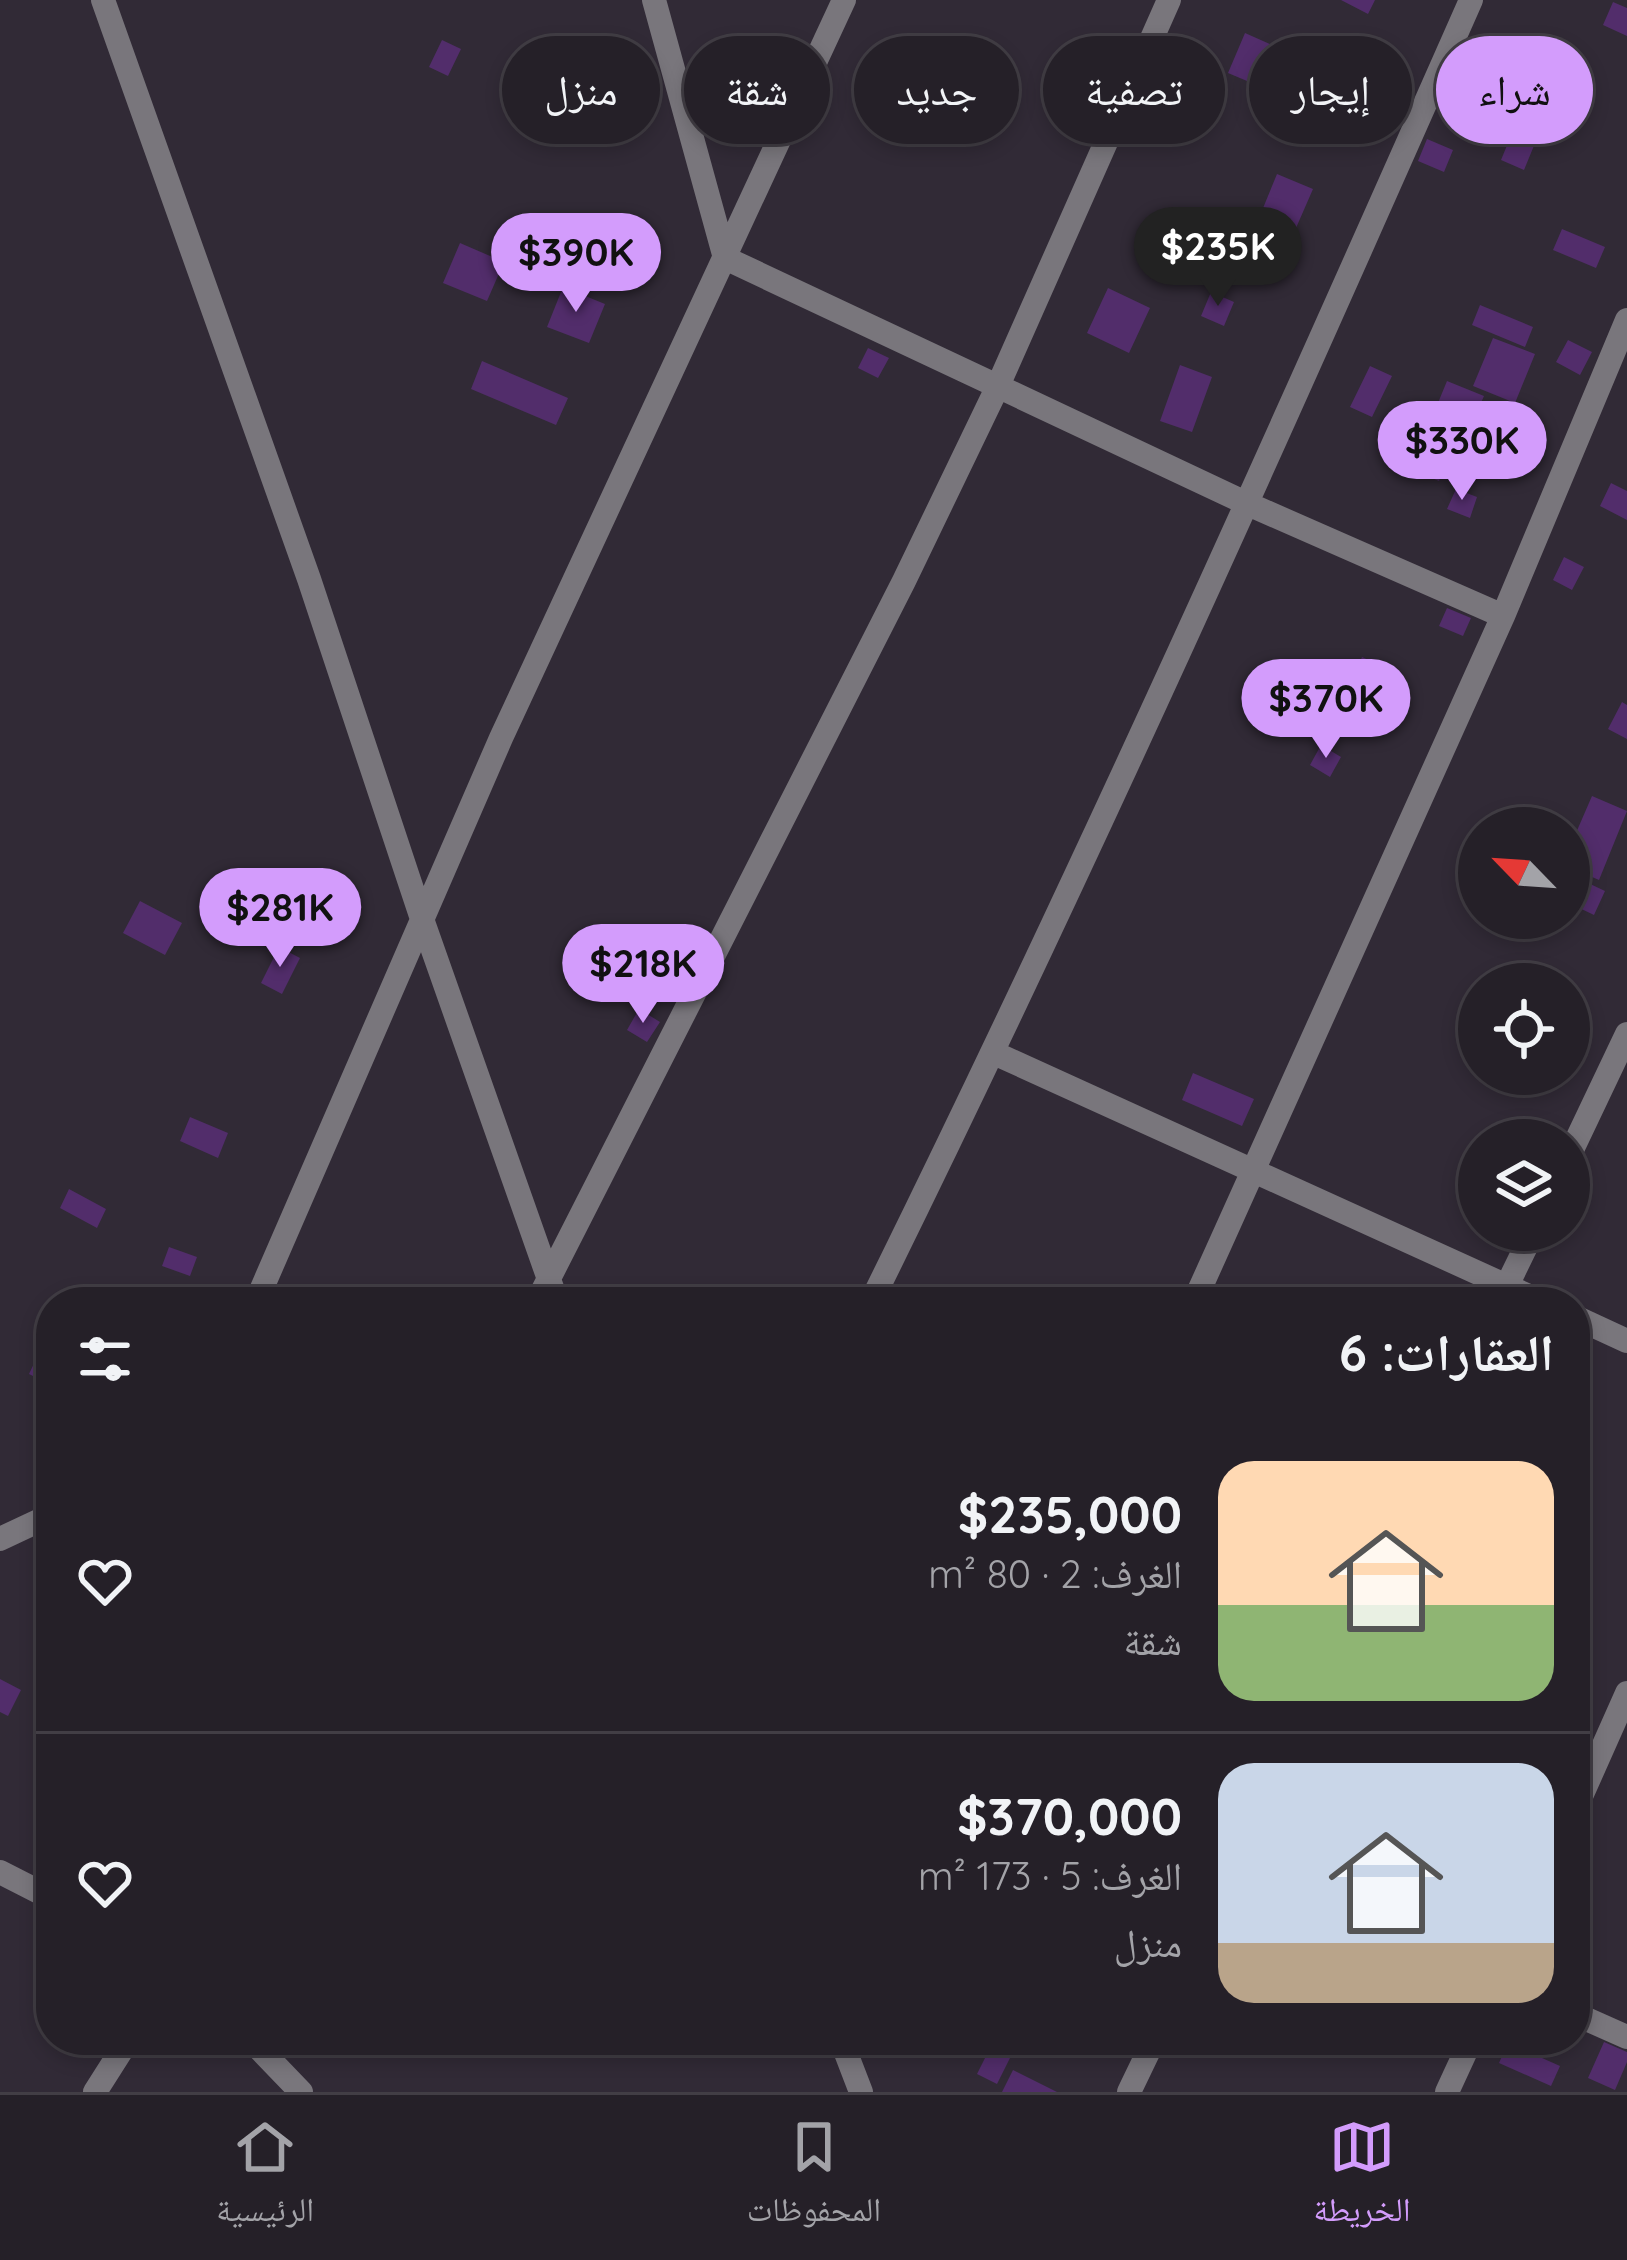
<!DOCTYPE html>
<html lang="ar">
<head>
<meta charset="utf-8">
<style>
	body { margin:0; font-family:Quicksand,"Noto Naskh Arabic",sans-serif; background:#2d2830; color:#f1f3f6; direction:rtl; height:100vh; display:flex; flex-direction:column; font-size:45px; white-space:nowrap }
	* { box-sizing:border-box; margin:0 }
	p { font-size:39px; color:#a3a3a8 }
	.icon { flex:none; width:66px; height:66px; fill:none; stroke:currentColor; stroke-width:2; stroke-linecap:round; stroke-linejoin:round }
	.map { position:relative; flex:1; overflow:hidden; direction:ltr }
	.panel { position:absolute; left:36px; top:1287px; width:1554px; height:768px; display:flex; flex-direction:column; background:#252028; border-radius:48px; box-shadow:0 6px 18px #0003,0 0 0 3px #423e45; direction:rtl }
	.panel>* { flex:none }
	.banner { position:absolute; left:36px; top:36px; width:1557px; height:108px; direction:rtl; display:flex; gap:24px }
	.needle { width:78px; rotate:295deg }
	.buttons { position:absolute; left:1458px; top:807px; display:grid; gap:24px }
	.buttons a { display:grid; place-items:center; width:132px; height:132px; border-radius:50%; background:#252028; box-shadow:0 6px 18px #0003,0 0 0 3px #423e45; font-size:60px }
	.price { position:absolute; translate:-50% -102px; padding:0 27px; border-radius:42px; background:#d39cfc; color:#111; font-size:39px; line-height:78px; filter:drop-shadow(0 3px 6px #0008) }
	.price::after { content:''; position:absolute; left:50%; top:72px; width:36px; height:27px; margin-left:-18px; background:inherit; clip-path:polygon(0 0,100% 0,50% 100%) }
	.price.current { background:#222; color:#fff }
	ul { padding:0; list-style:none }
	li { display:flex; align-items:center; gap:36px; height:300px; padding:0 36px }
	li+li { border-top:3px solid #423e45 }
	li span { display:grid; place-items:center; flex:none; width:336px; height:240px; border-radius:36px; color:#555 }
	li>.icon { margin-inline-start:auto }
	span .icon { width:144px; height:144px; fill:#fffc; stroke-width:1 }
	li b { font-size:51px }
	h2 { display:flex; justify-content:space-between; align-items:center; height:144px; padding:0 36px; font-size:51px }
	.pill { padding:0 42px; border-radius:54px; background:#252028; box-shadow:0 6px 18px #0003,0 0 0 3px #423e45; font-size:42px; line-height:108px }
	.pill.current { background:#d39cfc; color:#111 }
	.tabs { display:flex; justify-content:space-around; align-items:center; height:168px; border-top:3px solid #423e45; background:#252028; font-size:33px; color:#a3a3a8 }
	.tabs a { display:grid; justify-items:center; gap:6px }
	.tabs .current { color:#d39cfc }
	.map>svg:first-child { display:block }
</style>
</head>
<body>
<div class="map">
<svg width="1627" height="2092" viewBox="0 0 1627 2092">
	<rect width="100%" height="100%" fill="#312a36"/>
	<path fill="#522d6b" d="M1341 0H1375L1368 14Z
		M1613 2 1627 8V36L1603 25Z
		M1245 33 1290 53 1273 92 1228 73Z
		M442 40 461 49 448 76 429 67Z
		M1470 60 1493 73 1483 91 1460 78Z
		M1524 104 1547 114 1524 170 1501 160Z
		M1427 139 1453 150 1444 172 1418 161Z
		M1277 174 1313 189 1296 228 1261 213Z
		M1562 229 1605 247 1596 268 1553 250Z
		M460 243 504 262 487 301 443 283Z
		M563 287 605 304 589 343 547 327Z
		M1108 288 1150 308 1129 353 1087 333Z
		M1211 292 1234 302 1224 326 1201 316Z
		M1480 305 1533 327 1525 347 1472 325Z
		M1493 338 1535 354 1515 403 1473 386Z
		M1568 340 1592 352 1580 375 1556 362Z
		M868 348 889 358 878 378 858 368Z
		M482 361 568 398 556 425 471 389Z
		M1180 365 1212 377 1192 432 1160 421Z
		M1370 366 1392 376 1372 417 1350 407Z
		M1447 381 1484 396 1469 430 1433 415Z
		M1431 418 1460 430 1439 481 1410 469Z
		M1611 483 1627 491V520L1600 506Z
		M1456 489 1477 497 1470 518 1447 509Z
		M1564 557 1584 567 1572 590 1553 580Z
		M1447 608 1471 618 1463 636 1439 626Z
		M1362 657 1395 672 1386 692 1353 678Z
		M1622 702 1627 705V739L1608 729Z
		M1321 745 1341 757 1330 777 1310 765Z
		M1592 796 1627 811 1599 880 1569 867V849Z
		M1569 874 1605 891 1594 915 1569 903Z
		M140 901 182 923 165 955 123 933Z
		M279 947 300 958 282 994 261 983Z
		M639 1009 660 1022 647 1042 627 1030Z
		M1193 1073 1254 1099 1242 1126 1182 1100Z
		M190 1117 228 1133 218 1158 180 1141Z
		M69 1189 106 1209 97 1228 60 1208Z
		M169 1247 197 1257 190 1276 162 1266Z
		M42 1347 51 1351V1385L29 1374Z
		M0 1679 21 1690 8 1716 0 1712Z
		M994 2040 1017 2044 997 2084 977 2074Z
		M1237 2040H1280L1270 2058Z
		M1289 2040H1319L1308 2058 1286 2045Z
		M1604 2042 1627 2052V2062L1615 2090 1588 2078Z
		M1508 2043 1560 2066 1551 2086 1499 2063Z
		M1013 2070 1057 2092H1002Z"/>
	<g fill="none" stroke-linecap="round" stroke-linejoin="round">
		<path stroke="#79767c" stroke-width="24" d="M103 0 309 579 422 919 557 1302
			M654 0 725 258 1248 504 1503 616
			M994 1053 1542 1302
			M1569 1156 1627 1034
			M256 1302 501 738 844 0
			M537 1302 904 581 997 388 1169 0
			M871 1302C1083 873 1278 437 1471 0
			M1194 1302 1503 616 1627 320
			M1499 1302 1534 1230
			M1575 1317 1627 1341
			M0 1539 51 1515
			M1575 1810 1627 1693
			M0 1872 51 1898
			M1575 2014 1627 2037
			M251 2040 301 2092
			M841 2040 861 2092
			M95 2092 128 2040
			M1129 2092 1154 2040
			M1447 2092 1471 2040"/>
	</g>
</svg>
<div class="buttons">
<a><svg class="needle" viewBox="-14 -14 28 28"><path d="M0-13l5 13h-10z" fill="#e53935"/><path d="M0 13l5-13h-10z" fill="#a3a3a8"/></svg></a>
<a><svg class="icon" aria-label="locate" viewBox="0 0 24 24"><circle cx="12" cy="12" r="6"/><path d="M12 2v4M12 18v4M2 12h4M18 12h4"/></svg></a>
<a><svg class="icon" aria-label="layers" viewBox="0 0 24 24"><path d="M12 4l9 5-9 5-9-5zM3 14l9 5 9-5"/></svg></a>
</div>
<b class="price current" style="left:1218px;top:309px">$235K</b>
<b class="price" style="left:576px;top:315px">$390K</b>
<b class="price" style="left:1462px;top:503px">$330K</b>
<b class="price" style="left:1326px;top:761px">$370K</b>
<b class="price" style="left:280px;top:970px">$281K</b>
<b class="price" style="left:643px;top:1026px">$218K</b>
<div class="banner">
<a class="pill current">شراء</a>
<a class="pill">إيجار</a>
<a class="pill">تصفية</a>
<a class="pill">جديد</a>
<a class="pill">شقة</a>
<a class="pill">منزل</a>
</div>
<section class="panel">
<h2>العقارات: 6<svg class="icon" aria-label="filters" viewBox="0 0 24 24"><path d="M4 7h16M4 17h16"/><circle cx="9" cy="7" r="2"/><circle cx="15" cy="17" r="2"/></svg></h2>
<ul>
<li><span style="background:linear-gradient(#ffd9b3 60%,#8fb573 0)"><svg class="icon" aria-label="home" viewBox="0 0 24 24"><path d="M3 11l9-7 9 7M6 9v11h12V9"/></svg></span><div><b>$235,000</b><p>الغرف: 2 · 80 m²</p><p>شقة</p></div><svg class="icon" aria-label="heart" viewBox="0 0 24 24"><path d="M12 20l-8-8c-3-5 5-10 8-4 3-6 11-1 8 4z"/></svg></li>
<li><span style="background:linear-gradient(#c9d6e8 75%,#b9a48a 0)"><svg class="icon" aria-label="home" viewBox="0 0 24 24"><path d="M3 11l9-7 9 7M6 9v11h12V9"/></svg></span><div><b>$370,000</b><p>الغرف: 5 · 173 m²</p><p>منزل</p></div><svg class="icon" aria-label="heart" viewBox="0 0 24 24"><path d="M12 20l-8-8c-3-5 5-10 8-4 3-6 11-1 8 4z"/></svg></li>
</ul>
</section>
</div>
<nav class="tabs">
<a class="current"><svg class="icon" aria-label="map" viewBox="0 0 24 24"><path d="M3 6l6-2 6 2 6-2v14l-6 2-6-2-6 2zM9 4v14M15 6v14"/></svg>الخريطة</a>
<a><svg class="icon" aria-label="saved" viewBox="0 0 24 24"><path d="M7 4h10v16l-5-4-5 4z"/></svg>المحفوظات</a>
<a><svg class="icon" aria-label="home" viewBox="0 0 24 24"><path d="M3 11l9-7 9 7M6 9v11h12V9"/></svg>الرئيسية</a>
</nav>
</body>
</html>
